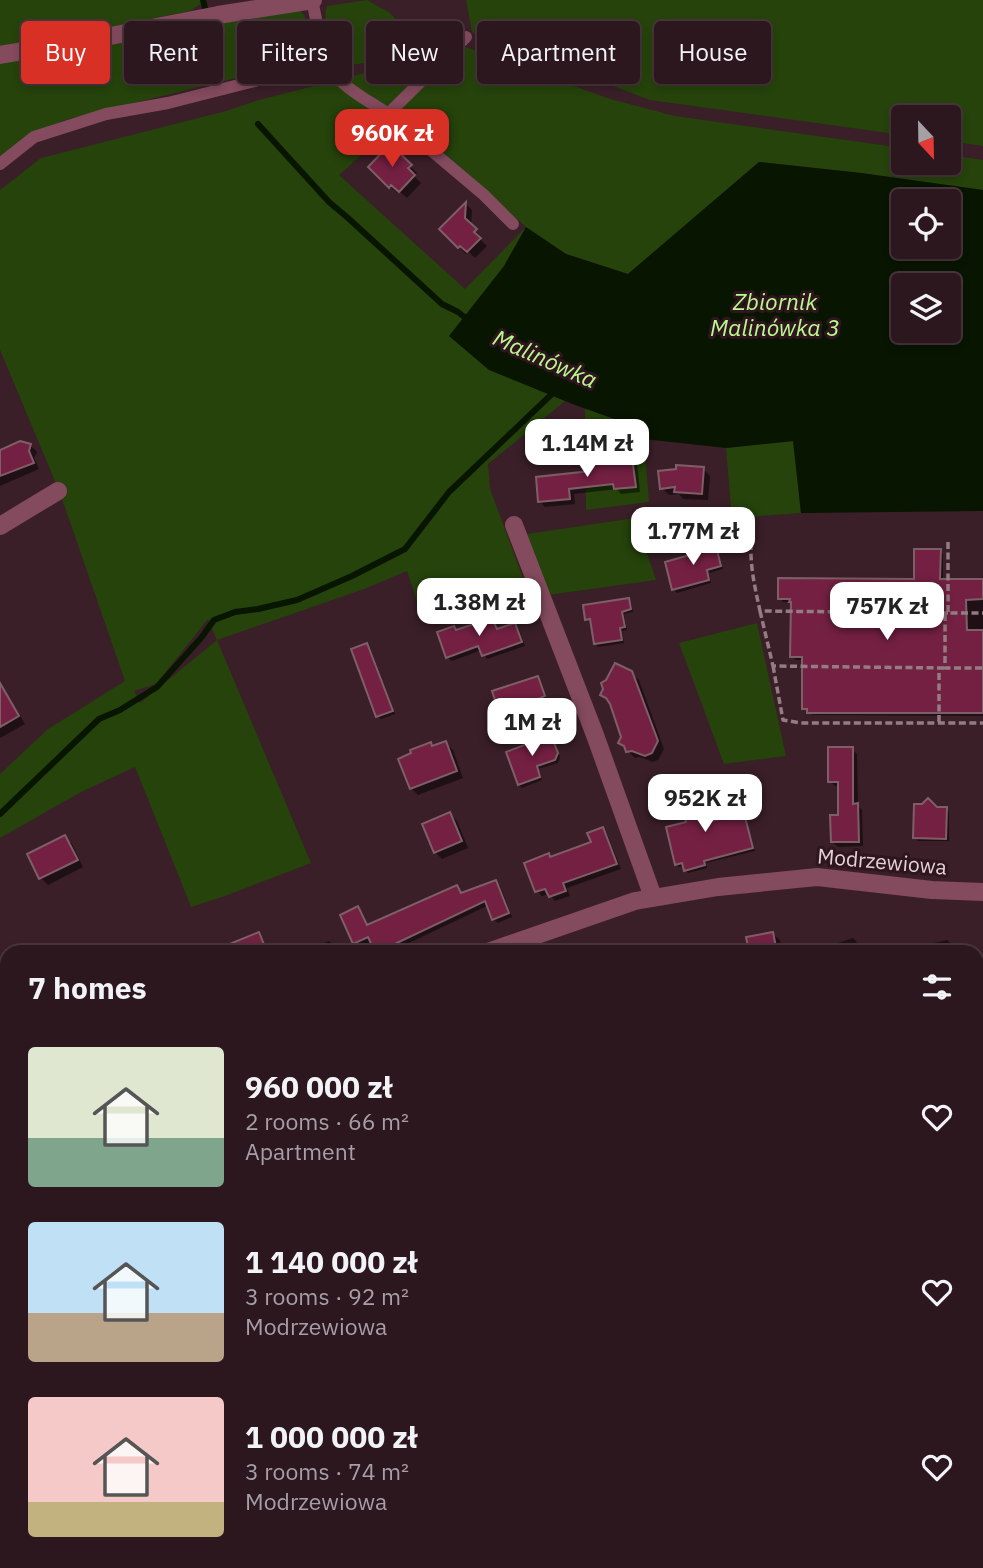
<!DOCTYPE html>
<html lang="en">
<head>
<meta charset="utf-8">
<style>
	body { margin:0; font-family:"IBM Plex Sans",sans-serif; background:#342027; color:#f1f3f6; height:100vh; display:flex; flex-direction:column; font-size:26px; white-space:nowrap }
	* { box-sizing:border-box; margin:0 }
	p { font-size:23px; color:#a69fa4 }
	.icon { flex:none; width:38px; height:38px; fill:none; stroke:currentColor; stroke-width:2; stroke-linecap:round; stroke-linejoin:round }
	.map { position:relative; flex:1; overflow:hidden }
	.sheet { position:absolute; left:0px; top:945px; width:984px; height:623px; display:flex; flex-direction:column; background:#2c171e; border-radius:21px 21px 0 0; box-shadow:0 4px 10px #0003,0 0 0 2px #48363c }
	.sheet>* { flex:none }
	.top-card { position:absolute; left:21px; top:21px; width:942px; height:63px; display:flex; gap:14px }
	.needle { width:46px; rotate:158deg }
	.buttons { position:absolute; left:891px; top:105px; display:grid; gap:14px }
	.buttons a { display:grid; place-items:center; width:70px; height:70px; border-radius:7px; background:#2c171e; box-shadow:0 4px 10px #0003,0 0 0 2px #48363c; font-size:35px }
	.price { position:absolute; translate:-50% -60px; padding:0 16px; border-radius:14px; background:#fff; color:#222; font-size:23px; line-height:46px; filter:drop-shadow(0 2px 4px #0008) }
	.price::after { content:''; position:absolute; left:50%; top:42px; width:21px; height:16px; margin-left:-10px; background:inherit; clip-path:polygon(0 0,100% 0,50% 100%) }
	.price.selected { background:#d93025; color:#fff }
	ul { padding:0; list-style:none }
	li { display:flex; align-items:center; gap:21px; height:175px; padding:0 28px }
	li span { display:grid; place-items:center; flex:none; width:196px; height:140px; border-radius:7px; color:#555 }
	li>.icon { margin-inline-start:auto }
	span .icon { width:84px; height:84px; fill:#fffc; stroke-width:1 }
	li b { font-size:30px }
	h2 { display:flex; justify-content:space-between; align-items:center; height:84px; padding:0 28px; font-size:30px }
	.chip { padding:0 24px; border-radius:7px; background:#2c171e; box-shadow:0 4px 10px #0003,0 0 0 2px #48363c; font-size:24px; line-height:63px }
	.chip.selected { background:#d93025; color:#fff }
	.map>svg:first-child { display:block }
</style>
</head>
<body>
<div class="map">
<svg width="983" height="1568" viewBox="0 0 983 1568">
	<rect width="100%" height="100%" fill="#3a1f28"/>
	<path fill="#25430b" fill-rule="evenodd" d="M0 0H207L190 11 0 50Z
		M367 0 390 13 409 33 438 37 610 99 675 116 903 148V163H948L949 155 983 160V190L861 173 759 162 628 274 566 254 526 228 504 266 536 388 565 401 488 464 490 489 526 586 424 622 407 571 364 589 217 640 311 863 225 896 191 907 135 767 81 792 0 838V774L48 729 125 681 60 493 0 350V190L41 158 226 111 259 100 377 70 364 63 345 66C333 52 321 24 327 6ZM404 117 526 227 465 289 339 175ZM208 619 217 640 140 703 134 691 156 684Z
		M466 0H983V146L949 141 948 117H903V135L650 100 472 32Z
		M300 9 308 22 317 62 232 79 68 119 29 135 0 157V61Z
		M585 408 634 426 644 439 649 502 586 510Z
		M794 441 801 513 732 518 726 448Z
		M635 518 656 580 548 595 527 534Z
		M757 623 786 756 724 764 679 643Z
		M7 1340V1561H117L120 1568H50L48 1565 40 1568H0V1343Z"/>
	<path fill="#081501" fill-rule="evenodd" d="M759 162 861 173 983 190V511L801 513 793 441 726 448 644 439 634 426 575 405 489 370 449 336 504 266 526 227 566 254 628 274ZM903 201H948V247H903ZM903 285H948V331H903Z"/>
	<path fill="#0007" d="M390 147 417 173 414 176 421 183 407 198 399 191 397 193 370 167Z
		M466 204 472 210 471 227 482 237 480 239 487 246 475 258 468 251 466 254 441 229Z
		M30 445 37 452 34 458 39 469 0 486V452Z
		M632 459 637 464 640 492 621 494 617 489 574 494 575 504 545 507 540 501 592 473Z
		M703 469 710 476 708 500 683 499 679 494 669 495 662 488Z
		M714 543 717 546 723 569 709 573 711 583 677 593 674 590 667 563 702 554Z
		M940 551 943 554V581H983V716L812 715 804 708 803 660H796L792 657 791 602H783L780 598 916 581Z
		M628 599 631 603 633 612 624 614 627 630 622 631 624 643 598 647 595 644 592 622 587 619Z
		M492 620 496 624 499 630 514 625 519 629 525 646 487 659 482 650 452 661 447 657 458 632Z
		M367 645 370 648 395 714 381 719 378 716Z
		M631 673 639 680 664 749 658 760 653 762 640 757 635 758 620 743 623 737 611 703 602 694Z
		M537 678 540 681 547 699 505 717 502 714Z
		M5 694 11 701 25 724 0 738V696Z
		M551 737 554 740 560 757 558 763 538 769 542 780 522 788 519 785 537 742Z
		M446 743 453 750 463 778 418 795 411 788 434 748Z
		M852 749 857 754 858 806 862 810 863 846 838 847 832 842 840 817V786H835L830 781Z
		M690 783 693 786 704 825 743 815 746 818 755 851 706 863 707 868 688 873 684 866 679 867 676 864 688 824Z
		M936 809H946L949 812V841H918L915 838Z
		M450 814 457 821 468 848 442 859 435 852Z
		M602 829 607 834 621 869 567 888 570 896 555 901 549 894 542 896 537 891 548 855 552 859 593 843Z
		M65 837 72 844 83 867 48 885 41 878Z
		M496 882 500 886 512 917 498 923 493 919 489 905 390 952H377L372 941 359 947 355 943 358 908 362 912 368 926 457 887 462 894Z
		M773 934 780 940 782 952H751Z
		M853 938 856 941 860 952H810Z
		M947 940 953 946 954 952H908L907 949Z
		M329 941 334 946 336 952H302Z
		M685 946 691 952H660Z
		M5 1031 7 1033V1076L0 1078V1033Z
		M983 1082V1122H976V1083Z
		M976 1456 983 1463V1546L976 1532Z
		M258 1561H325L308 1568H261Z
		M830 1561H875L873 1568H828Z
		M906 1561H908L927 1568H903Z"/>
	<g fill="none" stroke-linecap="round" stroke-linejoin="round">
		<path stroke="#081501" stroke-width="6" d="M203 0 205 8
			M211 34 220 76
			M258 124 329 202 348 218 442 304 458 312 468 320
			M0 814 99 719 120 710 157 687 201 638 214 620 235 612 258 609 297 600 352 576 405 549 449 492 555 391"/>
	</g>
	<path fill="#742043" stroke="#7e5e67" stroke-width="2" d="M390 144 412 165 408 168 415 175 399 192 391 185 389 188 368 167Z
		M466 202 465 218 477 229 474 232 481 238 467 252 460 246 458 248 439 229Z
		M20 441 31 444 29 451 34 463 0 476V450Z
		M632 457 636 487 614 489 613 484 569 489 570 499 538 502 536 477 590 471 589 462Z
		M676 465 704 467 702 494 674 492 675 487 660 489 658 471 676 469Z
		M715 542 721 566 707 570 709 580 672 590 665 562 700 552 698 546Z
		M914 549H941L940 579H983V599L966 600 967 630H983V713H807V709H802V657H790L791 602H789L790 599H778V578L914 579Z
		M629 598 631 609 622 612 625 627 620 628 622 640 594 644 590 619 585 620 583 605Z
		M492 618 497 629 515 623 522 642 482 656 478 646 446 658 437 632 454 626 456 630Z
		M367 643 393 711 376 717 351 649Z
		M615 663 632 671 658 741 652 753 645 756 632 751 626 752 624 746 618 743 621 737 610 704 606 698 600 695 603 689 601 683 606 680Z
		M538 676 545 696 500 715 492 691Z
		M0 683 19 716 0 727Z
		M551 735 558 753 555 760 537 766 540 777 518 785 506 752 527 744 530 737 537 740Z
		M446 741 457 771 410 789 398 759 411 753 410 750 431 742 432 746Z
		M828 747H853V804L858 803 859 842H831L830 815H838V782H828Z
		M691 781 702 823 744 813 753 848 704 861 705 865 684 871 682 863 675 865 666 827 686 822 676 785Z
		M928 798 937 807H947L946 839 913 838 914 804H922Z
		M450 812 462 841 434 853 422 824Z
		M603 827 617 864 563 883 566 891 549 897 545 889 535 892 524 863 549 853 550 857 591 842 587 833Z
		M65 835 78 860 39 879 27 854Z
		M496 880 509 913 492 920 485 901 378 952H375L368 937 353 944 340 915 358 906 367 925 457 885 461 893Z
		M259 932 267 952H210Z
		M773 932 777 952H749L746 937Z"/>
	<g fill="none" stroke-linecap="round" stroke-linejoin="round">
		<path stroke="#937d83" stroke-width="3.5" stroke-dasharray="7 3.5" stroke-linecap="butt" d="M948 542V613H983
			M751 543C750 567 755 588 760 611L948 613
			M760 611 773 666 945 668
			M945 614V668H983
			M773 666 783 720 801 723H983
			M939 722V668
			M388 1561 390 1568"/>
		<path stroke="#844a5e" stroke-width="12" d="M312 0C318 27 322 61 342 82 354 94 374 104 388 114
			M466 37 388 114 484 195 513 224
			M0 164 34 137 106 114 168 103 329 62
			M712 1568 714 1561"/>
		<path stroke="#844a5e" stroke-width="18" d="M0 55 100 38 218 15 313 0
			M514 525 595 735 653 897
			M0 526 58 491
			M488 952 635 901 718 887 817 877 932 890 983 892
			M0 1124 7 1122"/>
	</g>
	<g text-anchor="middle" stroke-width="6" stroke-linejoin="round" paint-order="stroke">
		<g font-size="21" fill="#e5d2d7" stroke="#2f151e">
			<text transform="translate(882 862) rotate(5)" y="7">Modrzewiowa</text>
		</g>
		<g font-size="23" font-style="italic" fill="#baf98f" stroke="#2f151e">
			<text x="775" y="310">Zbiornik<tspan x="775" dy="26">Malinówka 3</tspan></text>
			<text transform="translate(545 359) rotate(24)" y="8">Malinówka</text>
		</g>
	</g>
</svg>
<div class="buttons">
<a><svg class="needle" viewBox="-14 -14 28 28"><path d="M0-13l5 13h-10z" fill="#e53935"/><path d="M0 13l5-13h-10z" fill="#a69fa4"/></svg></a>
<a><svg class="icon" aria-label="locate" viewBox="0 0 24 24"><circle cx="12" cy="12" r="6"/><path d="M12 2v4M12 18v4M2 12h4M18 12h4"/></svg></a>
<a><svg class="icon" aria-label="layers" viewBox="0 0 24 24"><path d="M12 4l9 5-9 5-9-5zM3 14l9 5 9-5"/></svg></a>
</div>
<b class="price selected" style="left:392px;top:169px">960K zł</b>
<b class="price" style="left:587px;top:479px">1.14M zł</b>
<b class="price" style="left:693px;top:567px">1.77M zł</b>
<b class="price" style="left:479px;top:638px">1.38M zł</b>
<b class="price" style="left:887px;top:642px">757K zł</b>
<b class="price" style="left:532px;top:758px">1M zł</b>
<b class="price" style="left:705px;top:834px">952K zł</b>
<div class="top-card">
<a class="chip selected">Buy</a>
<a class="chip">Rent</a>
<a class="chip">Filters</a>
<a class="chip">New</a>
<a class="chip">Apartment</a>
<a class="chip">House</a>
</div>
<section class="sheet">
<h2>7 homes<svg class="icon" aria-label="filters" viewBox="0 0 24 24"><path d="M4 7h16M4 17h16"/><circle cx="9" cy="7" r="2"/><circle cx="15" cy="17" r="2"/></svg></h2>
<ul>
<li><span style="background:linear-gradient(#dfe7d0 65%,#7fa58c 0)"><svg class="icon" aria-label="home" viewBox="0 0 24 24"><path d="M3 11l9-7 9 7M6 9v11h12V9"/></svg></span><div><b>960 000 zł</b><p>2 rooms · 66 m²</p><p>Apartment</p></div><svg class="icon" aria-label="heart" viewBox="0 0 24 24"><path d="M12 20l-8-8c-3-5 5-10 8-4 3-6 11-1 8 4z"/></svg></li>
<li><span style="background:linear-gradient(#bfe0f5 65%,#b9a48a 0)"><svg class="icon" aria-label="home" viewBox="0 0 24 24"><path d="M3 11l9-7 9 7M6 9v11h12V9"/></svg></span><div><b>1 140 000 zł</b><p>3 rooms · 92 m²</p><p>Modrzewiowa</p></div><svg class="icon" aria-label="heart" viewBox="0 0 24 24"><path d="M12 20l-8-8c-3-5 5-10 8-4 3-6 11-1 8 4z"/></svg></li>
<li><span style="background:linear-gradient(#f6c9c9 75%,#c2b280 0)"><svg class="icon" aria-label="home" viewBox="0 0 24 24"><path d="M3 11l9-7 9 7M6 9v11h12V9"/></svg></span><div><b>1 000 000 zł</b><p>3 rooms · 74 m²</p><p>Modrzewiowa</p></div><svg class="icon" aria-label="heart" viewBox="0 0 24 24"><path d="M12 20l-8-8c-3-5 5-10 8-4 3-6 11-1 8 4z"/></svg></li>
</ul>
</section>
</div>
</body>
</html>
